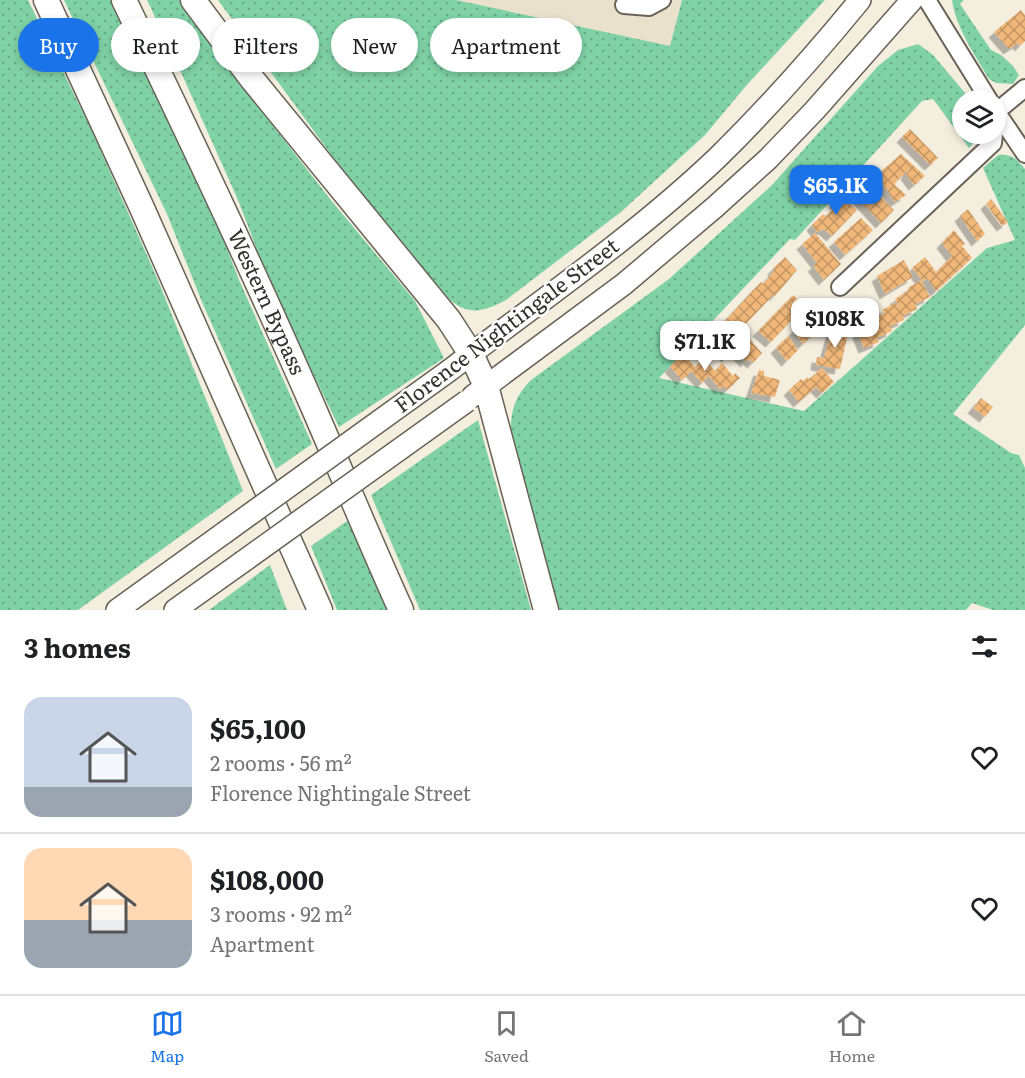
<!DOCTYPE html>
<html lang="en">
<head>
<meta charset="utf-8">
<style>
	body { margin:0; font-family:Literata,serif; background:#f6f6f6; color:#202124; height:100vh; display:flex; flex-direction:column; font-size:22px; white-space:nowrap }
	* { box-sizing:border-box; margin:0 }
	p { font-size:20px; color:#757577 }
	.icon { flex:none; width:33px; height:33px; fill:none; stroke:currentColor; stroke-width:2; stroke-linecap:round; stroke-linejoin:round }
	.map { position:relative; height:610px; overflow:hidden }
	.panel { display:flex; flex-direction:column; background:#fff; flex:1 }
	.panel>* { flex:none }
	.hud { position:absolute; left:18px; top:18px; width:600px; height:54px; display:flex; gap:12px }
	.controls { position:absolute; left:952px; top:90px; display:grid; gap:12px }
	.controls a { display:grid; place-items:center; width:54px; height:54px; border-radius:50%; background:#fff; box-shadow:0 3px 9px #0003; font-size:30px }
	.price { position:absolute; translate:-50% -51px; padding:0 14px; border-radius:12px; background:#fff; color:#222; font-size:20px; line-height:39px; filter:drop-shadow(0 2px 3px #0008) }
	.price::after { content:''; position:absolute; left:50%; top:36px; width:18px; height:14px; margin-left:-9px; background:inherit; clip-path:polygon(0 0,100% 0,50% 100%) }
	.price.selected { background:#1a73e8; color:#fff }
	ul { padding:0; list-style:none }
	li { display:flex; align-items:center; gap:18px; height:150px; padding:0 24px }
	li+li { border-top:2px solid #e0e0e0 }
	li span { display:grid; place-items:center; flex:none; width:168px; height:120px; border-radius:18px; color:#555 }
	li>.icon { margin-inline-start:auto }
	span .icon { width:72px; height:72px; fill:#fffc; stroke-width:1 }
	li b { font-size:26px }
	h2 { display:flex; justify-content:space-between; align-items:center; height:72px; padding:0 24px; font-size:26px }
	.tag { padding:0 21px; border-radius:27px; background:#fff; box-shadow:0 3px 9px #0003; font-size:21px; line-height:54px }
	.tag.selected { background:#1a73e8; color:#fff }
	.menu { display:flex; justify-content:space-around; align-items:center; height:84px; border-top:2px solid #e0e0e0; background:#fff; font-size:16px; color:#757577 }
	.menu a { display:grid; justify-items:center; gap:3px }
	.menu .selected { color:#1a73e8 }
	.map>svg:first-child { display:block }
</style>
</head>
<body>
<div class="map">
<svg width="1025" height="610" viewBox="0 0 1025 610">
	<defs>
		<pattern id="grass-dots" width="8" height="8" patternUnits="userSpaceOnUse" patternTransform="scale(1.5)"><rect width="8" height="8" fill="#80d2a6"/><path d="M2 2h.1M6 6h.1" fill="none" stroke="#6aab87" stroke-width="1.8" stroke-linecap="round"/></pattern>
		<pattern id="building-cross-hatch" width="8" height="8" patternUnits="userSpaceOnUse" patternTransform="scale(1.5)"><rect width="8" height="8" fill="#f0b779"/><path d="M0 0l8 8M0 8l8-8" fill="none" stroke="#c39563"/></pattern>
		<filter id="shadow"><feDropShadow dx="-5.5" dy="5.5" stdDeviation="0" flood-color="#0004"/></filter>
	</defs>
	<rect width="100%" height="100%" fill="#f4eedf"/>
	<path fill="#eae1cd" d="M260 0H691L676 57Z"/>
	<path fill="url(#grass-dots)" d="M0 0H28L91 129 157 278 243 491 78 610H0Z
		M64 0H116L199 177 239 280 312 444 276 469 202 302 167 214Z
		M147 0H183L260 109 330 199 415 301 444 358 339 427 274 294 238 200 176 61Z
		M218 0H456L670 46 682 0H825L745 87 705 135 621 212 506 300C485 311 471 316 451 301L387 227 330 153Z
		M952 0H964L960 4 991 50 1001 55 1013 66 1019 75 1013 84 996 83 989 79C975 55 956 28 952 0Z
		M918 44 933 55 971 100H963V134H978L974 142 969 148 933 99 922 101 795 240 790 239 659 378 804 411 987 248 1015 240 983 168 998 155C1012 154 1017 159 1025 169V325L953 414 1011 453 1019 455 1025 468V610H993L972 603 966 610H556L511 437C510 413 514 397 531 380L669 279 772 185 878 66 898 50Z
		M478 420 531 610H420L371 495Z
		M350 519 388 610H337L311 546Z
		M270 565 287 610H209Z"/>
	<path fill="url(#building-cross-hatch)" filter="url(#shadow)" d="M1021 10 1025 15V41L1020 46 1018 43 1009 49 994 32Z
		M910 129 938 158 930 165 902 137Z
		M901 154 925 176 914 185 906 174 910 168 894 184 906 195 895 202 877 175Z
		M869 186 894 210 881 223 857 197Z
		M845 191 853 199 849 203 857 210 832 236 824 229 817 232 812 225 823 214 826 216 837 205 834 203Z
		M991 199 1008 222 1002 226 986 204Z
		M968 209 985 234 977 241 960 216Z
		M861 218 873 230 845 255 834 242Z
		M954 230 965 244 962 246 972 258 936 291 928 279 923 281 912 268 925 257 936 272 952 256 942 243Z
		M815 233 841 264 824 280 813 266 817 263 802 244Z
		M785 257 797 270 775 296 774 294 740 330 730 321 734 326 729 332 739 344 727 357 716 345 727 333 720 326 761 282 763 284 774 271 773 269Z
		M904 260 913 277 885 294 877 276Z
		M921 280 930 297 915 304 917 309 902 316 904 320 890 326 892 331 877 338 879 342 864 348 858 333 870 321 884 313 882 310 895 303 899 308 895 299 909 290 908 288Z
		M793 295 805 306 771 342 758 331Z
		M817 309 828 321 803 344 793 331Z
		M714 322 724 335 712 348 701 336Z
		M833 326 849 329 840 369 816 365 817 357 824 358Z
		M747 336 762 353 753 363 748 359 746 362 735 350Z
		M788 336 798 350 787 361 776 348Z
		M683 353 695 367 704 358 715 371 722 363 733 376 735 373 740 378 727 390 723 386 720 389 709 376 702 383 691 371 682 380 670 367Z
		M822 368 834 382 822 393 816 387 799 402 789 390 801 379 803 381 807 377 809 379Z
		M759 370 764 371V376L780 380 775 397 751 393Z
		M981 398 993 407 985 417 973 408Z"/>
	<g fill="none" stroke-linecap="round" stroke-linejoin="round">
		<g stroke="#686356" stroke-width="20">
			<path id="minor" d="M927 0 989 100
				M624 5 649 7 662 0
				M996 111 1025 154
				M996 112 1025 88
				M840 287 993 143 994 134"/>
		</g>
		<g stroke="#686356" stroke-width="24">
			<path id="major" d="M450 370C540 301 635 236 717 158 768 108 815 55 860 0
				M473 396 624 284 715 207 768 159 815 110 912 0
				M117 610 224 533
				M175 610 241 563"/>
		</g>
		<g stroke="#686356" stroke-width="27">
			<g id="highway">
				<path d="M46 0 142 208 320 610"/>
				<path id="s1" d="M124 0C189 135 254 271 314 409 343 476 371 544 401 610"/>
				<path d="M193 0 252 79 449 320 471 354 486 386 546 610"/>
			</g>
		</g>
		<use href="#minor" stroke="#fff" stroke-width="16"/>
		<use href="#major" stroke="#fff" stroke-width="21"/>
		<use href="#highway" stroke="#fff" stroke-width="24"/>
		<g stroke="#686356" stroke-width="24" stroke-linecap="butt">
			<path id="major-bridge" d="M224 533 450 370
				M241 563 467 401"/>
		</g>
		<use href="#major-bridge" stroke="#fff" stroke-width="21"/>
	</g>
	<g text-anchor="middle" stroke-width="5" stroke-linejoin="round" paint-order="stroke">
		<g font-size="21" fill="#34322c" stroke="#fff">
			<text dy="7" stroke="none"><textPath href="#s1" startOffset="334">Western Bypass</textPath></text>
			<text transform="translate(507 326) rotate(-37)" y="7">Florence Nightingale Street</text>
		</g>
	</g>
</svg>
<div class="controls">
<a><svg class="icon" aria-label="layers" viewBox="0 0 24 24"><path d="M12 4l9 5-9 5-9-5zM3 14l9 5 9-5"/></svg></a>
</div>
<b class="price selected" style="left:836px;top:216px">$65.1K</b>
<b class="price" style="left:835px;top:349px">$108K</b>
<b class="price" style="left:705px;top:372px">$71.1K</b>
<div class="hud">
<a class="tag selected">Buy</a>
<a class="tag">Rent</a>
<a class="tag">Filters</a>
<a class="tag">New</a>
<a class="tag">Apartment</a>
</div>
</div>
<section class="panel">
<h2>3 homes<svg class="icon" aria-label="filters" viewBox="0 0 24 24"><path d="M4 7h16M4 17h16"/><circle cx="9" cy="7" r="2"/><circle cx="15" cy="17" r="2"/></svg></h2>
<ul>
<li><span style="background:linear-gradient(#c9d6e8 75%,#9aa5b1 0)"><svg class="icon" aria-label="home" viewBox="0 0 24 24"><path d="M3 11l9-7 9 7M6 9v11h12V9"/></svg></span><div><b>$65,100</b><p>2 rooms · 56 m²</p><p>Florence Nightingale Street</p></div><svg class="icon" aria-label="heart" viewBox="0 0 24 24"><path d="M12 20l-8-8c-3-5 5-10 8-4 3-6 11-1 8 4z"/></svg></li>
<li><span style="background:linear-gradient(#ffd9b3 60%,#9aa5b1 0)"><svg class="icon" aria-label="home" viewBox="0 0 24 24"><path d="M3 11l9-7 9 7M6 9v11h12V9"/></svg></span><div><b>$108,000</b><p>3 rooms · 92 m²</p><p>Apartment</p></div><svg class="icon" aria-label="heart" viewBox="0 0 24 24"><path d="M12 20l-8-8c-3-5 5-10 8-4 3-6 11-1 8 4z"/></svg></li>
</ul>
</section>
<nav class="menu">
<a class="selected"><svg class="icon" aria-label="map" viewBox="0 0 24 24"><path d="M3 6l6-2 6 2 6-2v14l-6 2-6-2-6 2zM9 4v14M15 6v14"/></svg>Map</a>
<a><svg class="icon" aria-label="saved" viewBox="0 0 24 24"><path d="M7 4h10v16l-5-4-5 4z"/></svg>Saved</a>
<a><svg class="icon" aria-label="home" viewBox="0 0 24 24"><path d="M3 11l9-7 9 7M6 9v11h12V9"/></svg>Home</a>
</nav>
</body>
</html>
